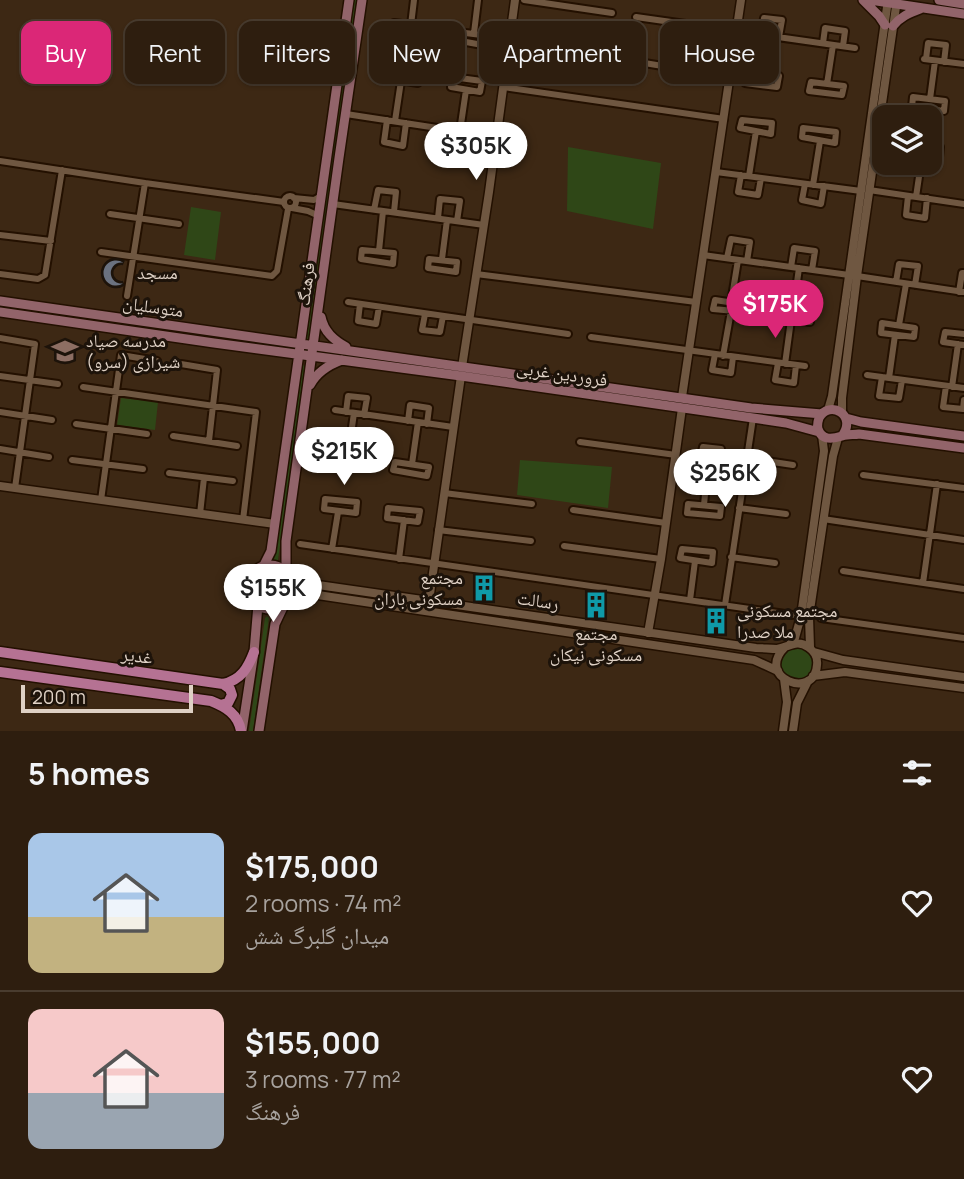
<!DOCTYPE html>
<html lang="en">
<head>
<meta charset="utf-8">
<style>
	body { margin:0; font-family:Manrope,"Noto Naskh Arabic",sans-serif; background:#362718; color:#f1f3f6; height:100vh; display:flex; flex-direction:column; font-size:26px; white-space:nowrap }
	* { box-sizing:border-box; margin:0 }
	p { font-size:23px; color:#a7a29e }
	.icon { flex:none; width:38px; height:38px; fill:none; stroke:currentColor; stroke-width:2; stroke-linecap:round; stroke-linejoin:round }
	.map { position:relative; height:731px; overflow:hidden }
	.side { display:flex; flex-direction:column; background:#2e1e0f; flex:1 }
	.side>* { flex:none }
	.guide { position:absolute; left:21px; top:21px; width:922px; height:63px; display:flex; gap:14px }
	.tools { position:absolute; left:872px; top:105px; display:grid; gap:14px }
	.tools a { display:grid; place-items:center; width:70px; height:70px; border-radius:14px; background:#2e1e0f; box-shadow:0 2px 5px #0004,0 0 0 2px #493c2f; font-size:35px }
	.scale { position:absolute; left:21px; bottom:18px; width:172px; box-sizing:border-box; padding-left:7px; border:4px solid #dfd1c5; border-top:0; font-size:19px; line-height:24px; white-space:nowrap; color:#dfd1c5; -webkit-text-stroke:5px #1d130a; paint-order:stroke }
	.price { position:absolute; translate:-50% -60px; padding:0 16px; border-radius:24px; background:#fff; color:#222; font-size:23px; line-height:46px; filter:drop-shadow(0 2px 4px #0008) }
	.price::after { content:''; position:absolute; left:50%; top:42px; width:21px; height:16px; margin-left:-10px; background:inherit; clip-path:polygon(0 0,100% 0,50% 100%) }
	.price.selected { background:#db2777; color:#fff }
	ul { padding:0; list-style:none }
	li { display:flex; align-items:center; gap:21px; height:175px; padding:0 28px }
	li+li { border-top:2px solid #493c2f }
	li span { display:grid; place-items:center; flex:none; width:196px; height:140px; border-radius:14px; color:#555 }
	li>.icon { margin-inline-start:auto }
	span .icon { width:84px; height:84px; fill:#fffc; stroke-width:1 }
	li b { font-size:30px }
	h2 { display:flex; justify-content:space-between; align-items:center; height:84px; padding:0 28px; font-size:30px }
	.pill { padding:0 24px; border-radius:14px; background:#2e1e0f; box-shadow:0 2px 5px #0004,0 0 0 2px #493c2f; font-size:24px; line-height:63px }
	.pill.selected { background:#db2777; color:#fff }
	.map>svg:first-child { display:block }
</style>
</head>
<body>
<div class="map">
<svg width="964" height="731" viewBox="0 0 964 731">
	<rect width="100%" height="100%" fill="#3d2814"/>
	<path fill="#2f4717" d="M353 0H357L309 338 307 339 305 338Z
		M568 147 661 163 653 229 567 211Z
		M191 207 221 212 215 260 184 255Z
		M304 365 305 367 278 560 276 562 274 559 301 366Z
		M121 398 158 402 155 430 117 425Z
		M520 460 612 467 608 508 517 495Z
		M253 587a17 17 0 1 1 34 0a17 17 0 1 1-34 0Z
		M267 616 269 618 253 731H249L265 618Z
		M780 663a17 17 0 1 1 34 0a17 17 0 1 1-34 0Z"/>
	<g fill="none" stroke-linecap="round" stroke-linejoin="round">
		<g stroke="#231000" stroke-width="10">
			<path id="minor" d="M524 0 612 13
				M636 17 855 48
				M394 23 426 27 425 35 393 32Z
				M411 25 414 0
				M457 32 490 36 488 46 455 40Z
				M474 33 478 0
				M761 35 764 18 782 20 779 37
				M823 43 825 28 845 31 843 46
				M508 46 605 59
				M924 59 964 64
				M926 59 928 43 946 45 944 62
				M632 61 730 77
				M389 69 419 73 418 83 387 78Z
				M747 71 779 76 777 87 745 83Z
				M763 73 769 36
				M452 77 482 81 480 92 451 87Z
				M811 82 844 86 842 95 809 91Z
				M827 84 833 45
				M503 87 724 119
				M913 97 945 101 944 111 912 107Z
				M930 99 935 61
				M346 114 496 137
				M387 120 384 142 403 146 406 123
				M742 120 772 123 771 134 740 128Z
				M395 121 401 81
				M803 128 836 132 835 143 802 137Z
				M451 130 448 150 467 153 470 133
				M460 131 466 90
				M929 146 940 147 939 157 929 156
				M0 161 145 183 284 202
				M716 172 861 191
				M741 175 738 192 758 195 761 178
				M749 176 756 131
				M805 184 802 200 821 204 824 186
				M813 185 820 141
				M869 190 964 204
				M284 202a6 6 0 1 1 12 0a6 6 0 1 1-12 0Z
				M908 196 906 215 925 218 927 198
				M916 197 921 163
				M294 198 314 200 321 196
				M333 204 484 225
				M292 208 308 211 319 216
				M374 210 378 190 396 192 394 212
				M110 214 179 224
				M438 218 440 199 460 201 457 221
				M0 235 51 241
				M362 250 394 253 393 264 361 259Z
				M379 251 383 211
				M101 252 272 276 277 271 288 209
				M703 255 849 275
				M727 258 731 239 750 242 747 261
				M429 259 457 262 456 272 428 268Z
				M442 259 447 220
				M791 267 794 248 815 251 812 270
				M0 274 38 279 45 275 62 170
				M476 274 696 302
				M857 276 964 292
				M896 282 899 264 918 266 915 285
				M959 292 962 273H964
				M127 296 145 183
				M715 300 747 305 746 312 713 309Z
				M348 302 568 334
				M731 303 738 260
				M360 304 358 321 376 324 379 307
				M778 309 810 313V322L776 318Z
				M793 311 799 268
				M425 314 422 330 440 332 443 316
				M882 323 915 328 914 337 881 333Z
				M899 325 906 284
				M964 334 945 332 943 342 964 345
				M591 337 805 366
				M0 338 35 344 15 488
				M715 354 712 370 731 373 733 357
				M723 356 731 311
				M778 363 775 380 794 383 796 365
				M181 364 217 370 209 441 173 436 237 446
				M785 364 791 320
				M867 375 964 388
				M0 376 58 384
				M882 377 879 396 899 398 902 380
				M889 378 895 335
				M946 386 943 407 963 409 964 400
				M83 387 256 412 243 520
				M952 387 958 344
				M335 410 453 427
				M0 412 52 420
				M346 412 348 396 367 398 364 415
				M408 421 410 405 429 408 427 424
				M76 424 147 434
				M580 442 676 455
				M0 449 49 457
				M333 453 364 458 363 467 332 462Z
				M348 455 354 413
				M746 458 793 465
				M675 459 727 466
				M72 460 143 469
				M395 462 429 467 427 476 393 470Z
				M700 462 703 447 721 449 719 465
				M412 464 418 422
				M169 473 233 481
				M863 475 964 488
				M444 493 532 504
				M325 499 357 502 356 513 324 509Z
				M101 500 121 355 157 361
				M688 504 721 507 720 516 687 513Z
				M704 505 708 463
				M388 508 420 511 418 522 387 518Z
				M739 508 786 514
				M573 510 666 523
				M200 514 204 478
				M823 519 964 540
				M438 530 531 541
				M300 544 792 615
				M564 546 661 559
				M332 549 338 512
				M682 549 713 552 712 563 680 558Z
				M731 557 775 563
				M399 559 404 520
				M843 571 964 589
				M923 583 937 484
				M690 600 695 561
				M725 605 753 418
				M821 618 964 638"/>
		</g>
		<g stroke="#231000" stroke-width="11">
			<path id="tertiary" d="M462 367 489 192 515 0
				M682 397 741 0
				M828 410 832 396 888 0
				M842 413V398L857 276 897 0
				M0 486 275 524
				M289 577 311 584 756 648C763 648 770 649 777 649 789 647 797 639 808 647 814 651 818 658 817 665 815 701 754 678 785 647
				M288 599 311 594 754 660 778 671
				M429 601 461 376
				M648 633 661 559 682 408
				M790 644 795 638 801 616 824 451 822 435
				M810 647 809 617 833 456 838 438
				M814 652 843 660 964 677
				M813 676 845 672 964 688
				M783 731 787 702 784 679
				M793 731 797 703 808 681"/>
		</g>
		<g stroke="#231000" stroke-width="12">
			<path id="secondary" d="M863 0 879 16 885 25
				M870 0 964 14
				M939 0 964 4
				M893 26C900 17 909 13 920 9
				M0 301 751 408 822 414
				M0 312 214 343 461 376 753 418 786 423 819 432
				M321 317C324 332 334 340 346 347
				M310 385C317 372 328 365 342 360
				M846 418 861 422 964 436
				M842 436C858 415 829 399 819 418 818 421 817 425 818 429 822 441 833 439 842 436 847 434 854 435 859 434L964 448
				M248 587a22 22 0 1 1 44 0a22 22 0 1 1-44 0Z
				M263 567 271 551 349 0
				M286 572V541L339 158 362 0
				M242 731 254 652 258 605
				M259 731 275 624 285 603"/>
		</g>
		<g stroke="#231000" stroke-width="13">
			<path id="primary" d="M0 652 223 684C241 680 248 668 254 652
				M0 672 211 701C226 707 238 714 241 731
				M220 705 228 703 232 695 230 689 223 684"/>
		</g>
		<use href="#minor" stroke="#6f5741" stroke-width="6"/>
		<use href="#tertiary" stroke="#6f5741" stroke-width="8"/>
		<use href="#secondary" stroke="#92646a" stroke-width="9"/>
		<use href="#primary" stroke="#b57293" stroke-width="10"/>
	</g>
	<defs>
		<g id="mosque-bare" transform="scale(2.1)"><path d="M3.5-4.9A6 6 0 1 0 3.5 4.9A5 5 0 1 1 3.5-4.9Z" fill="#6b7280" stroke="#1d130a" stroke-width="2.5" paint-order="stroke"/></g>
		<g id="school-bare" transform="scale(2.1)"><path d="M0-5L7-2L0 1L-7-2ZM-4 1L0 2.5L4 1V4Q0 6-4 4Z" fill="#8d6e63" stroke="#1d130a" stroke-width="2.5" paint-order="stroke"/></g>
		<g id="building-bare" transform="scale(2.1)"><path d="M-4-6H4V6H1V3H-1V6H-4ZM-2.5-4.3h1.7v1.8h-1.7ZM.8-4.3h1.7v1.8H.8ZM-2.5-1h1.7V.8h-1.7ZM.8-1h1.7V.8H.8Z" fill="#0f9aa8" stroke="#1d130a" stroke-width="2.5" paint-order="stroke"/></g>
	</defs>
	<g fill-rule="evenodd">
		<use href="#mosque-bare" x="116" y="273"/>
		<use href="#school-bare" x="65" y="351"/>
		<use href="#building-bare" x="484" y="588"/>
		<use href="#building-bare" x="596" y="605"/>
		<use href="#building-bare" x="716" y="621"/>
	</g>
	<g text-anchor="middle" stroke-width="6" stroke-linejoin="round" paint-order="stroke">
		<g font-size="18" fill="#dfd1c5" stroke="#1d130a" text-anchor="start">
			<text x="137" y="279">مسجد</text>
			<text x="86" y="347">مدرسه صیاد<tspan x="86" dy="21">شیرازی (سرو)</tspan></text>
			<text x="463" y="584" text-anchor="end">مجتمع<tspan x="463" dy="21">مسکونی باران</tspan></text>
			<text x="737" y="617">مجتمع مسکونی<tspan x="737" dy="21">ملا صدرا</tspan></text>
			<text x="596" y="640" text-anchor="middle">مجتمع<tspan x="596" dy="21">مسکونی نیکان</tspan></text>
		</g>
		<g font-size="18" fill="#dfd1c5" stroke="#1d130a">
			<text transform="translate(306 284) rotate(-83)" y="6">فرهنگ</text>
			<text transform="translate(153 307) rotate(8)" y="6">متوسلیان</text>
			<text transform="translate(562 374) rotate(8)" y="6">فروردین غربی</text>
			<text transform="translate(538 601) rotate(8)" y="6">رسالت</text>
			<text transform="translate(137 656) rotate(8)" y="6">غدیر</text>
		</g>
	</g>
</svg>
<div class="tools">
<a><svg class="icon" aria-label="layers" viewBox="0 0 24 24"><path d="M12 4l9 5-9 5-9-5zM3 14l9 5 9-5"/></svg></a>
</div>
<div class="scale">200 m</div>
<b class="price" style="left:476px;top:182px">$305K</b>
<b class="price selected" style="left:775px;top:340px">$175K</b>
<b class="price" style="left:344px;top:487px">$215K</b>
<b class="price" style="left:725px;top:509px">$256K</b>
<b class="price" style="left:273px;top:624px">$155K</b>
<div class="guide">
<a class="pill selected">Buy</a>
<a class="pill">Rent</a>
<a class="pill">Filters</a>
<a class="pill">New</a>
<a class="pill">Apartment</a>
<a class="pill">House</a>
</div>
</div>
<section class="side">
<h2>5 homes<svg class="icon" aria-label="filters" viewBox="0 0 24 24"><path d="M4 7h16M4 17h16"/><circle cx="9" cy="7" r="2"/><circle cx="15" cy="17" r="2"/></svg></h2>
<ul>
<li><span style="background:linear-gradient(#a9c7e8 60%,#c2b280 0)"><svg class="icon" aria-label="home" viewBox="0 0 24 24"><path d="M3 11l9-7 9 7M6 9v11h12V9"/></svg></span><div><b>$175,000</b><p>2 rooms · 74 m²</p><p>میدان گلبرگ شش</p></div><svg class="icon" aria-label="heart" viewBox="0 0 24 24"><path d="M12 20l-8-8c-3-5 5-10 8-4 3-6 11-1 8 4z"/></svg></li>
<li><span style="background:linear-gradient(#f6c9c9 60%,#9aa5b1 0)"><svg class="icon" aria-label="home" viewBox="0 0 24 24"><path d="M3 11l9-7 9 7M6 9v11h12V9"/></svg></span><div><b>$155,000</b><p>3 rooms · 77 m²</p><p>فرهنگ</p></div><svg class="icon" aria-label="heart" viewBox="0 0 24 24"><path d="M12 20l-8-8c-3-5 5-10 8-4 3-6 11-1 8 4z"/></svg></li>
</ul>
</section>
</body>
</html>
